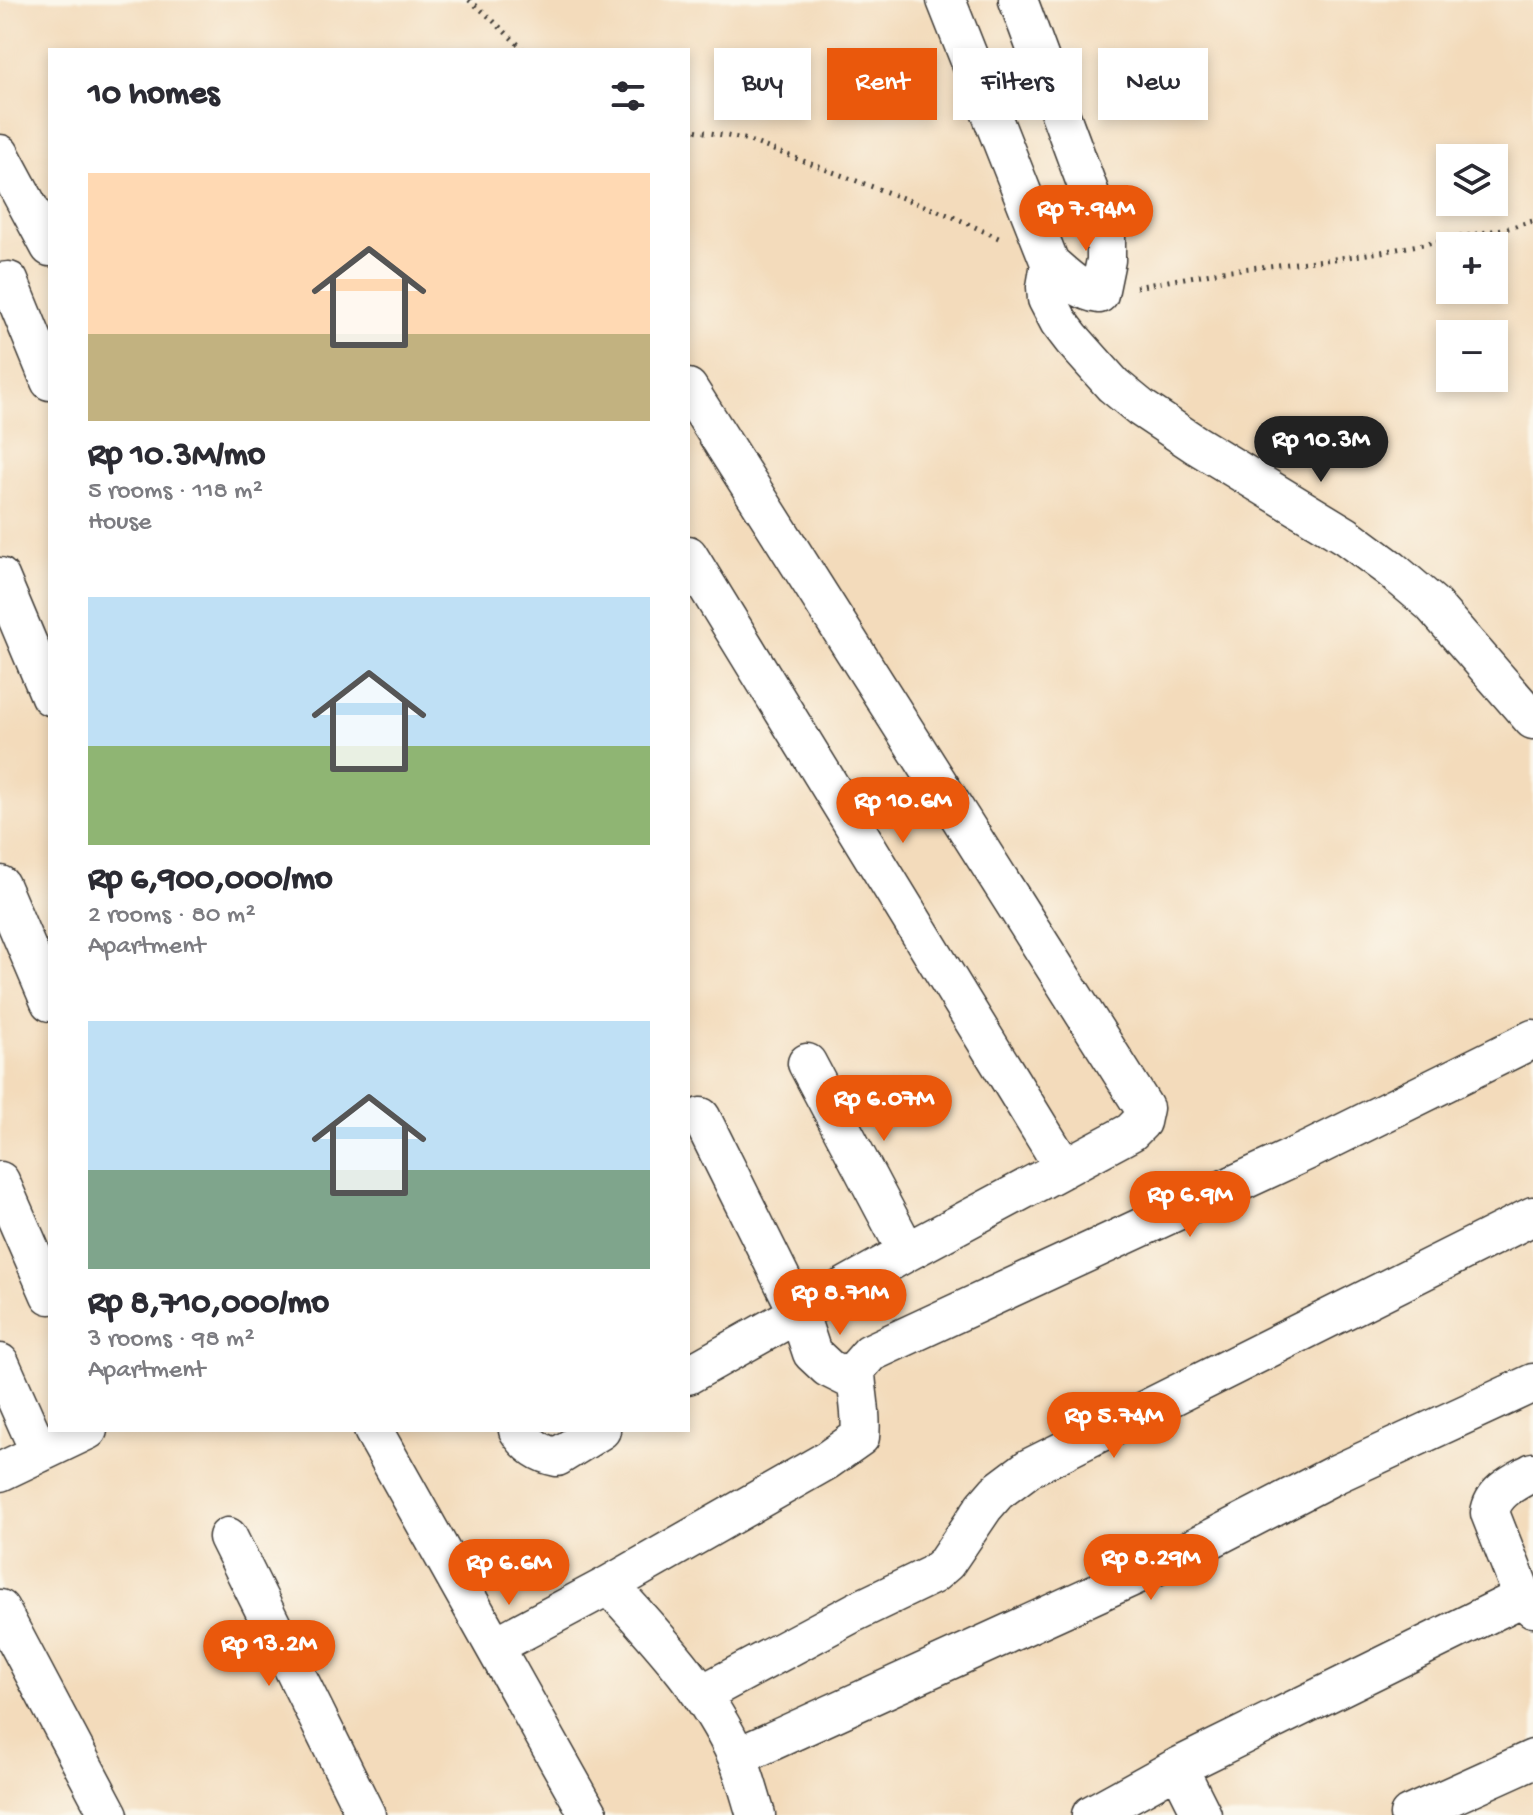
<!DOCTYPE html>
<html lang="en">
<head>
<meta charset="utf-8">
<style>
	body { margin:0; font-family:"Gochi Hand",sans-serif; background:#f7f7f7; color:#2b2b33; height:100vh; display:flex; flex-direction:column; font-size:30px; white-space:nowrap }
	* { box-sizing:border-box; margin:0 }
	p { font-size:26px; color:#7c7c81 }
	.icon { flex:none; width:44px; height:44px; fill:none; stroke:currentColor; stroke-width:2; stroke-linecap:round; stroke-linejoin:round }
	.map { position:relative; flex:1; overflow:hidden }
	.side { position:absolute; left:48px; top:48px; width:642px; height:1384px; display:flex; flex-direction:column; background:#fff; border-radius:0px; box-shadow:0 4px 12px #0003 }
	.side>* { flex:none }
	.top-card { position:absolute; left:714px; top:48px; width:698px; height:72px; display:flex; gap:16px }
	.controls { position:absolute; left:1436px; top:144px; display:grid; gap:16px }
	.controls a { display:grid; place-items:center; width:72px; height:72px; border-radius:0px; background:#fff; box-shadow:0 4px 12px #0003; font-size:40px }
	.price { position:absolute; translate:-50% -68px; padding:0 18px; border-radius:28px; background:#ea580c; color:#fff; font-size:26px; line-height:52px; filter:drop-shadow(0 2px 4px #0008) }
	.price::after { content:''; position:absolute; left:50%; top:48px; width:24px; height:18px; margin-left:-12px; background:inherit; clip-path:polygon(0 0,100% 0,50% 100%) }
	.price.selected { background:#222; color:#fff }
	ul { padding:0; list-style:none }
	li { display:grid; align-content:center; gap:16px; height:424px; padding:0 40px }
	li span { display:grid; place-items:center; height:248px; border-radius:0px; color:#555 }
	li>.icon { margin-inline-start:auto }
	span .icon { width:144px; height:144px; fill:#fffc; stroke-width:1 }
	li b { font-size:34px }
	h2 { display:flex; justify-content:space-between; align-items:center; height:96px; padding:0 40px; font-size:34px }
	.pill { padding:0 28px; border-radius:0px; background:#fff; box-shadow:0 4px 12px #0003; font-size:28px; line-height:72px }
	.pill.selected { background:#ea580c; color:#fff }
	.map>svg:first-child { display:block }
</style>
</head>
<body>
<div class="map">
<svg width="1533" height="1815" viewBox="0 0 1533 1815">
	<rect width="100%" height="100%" fill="#fbf7ec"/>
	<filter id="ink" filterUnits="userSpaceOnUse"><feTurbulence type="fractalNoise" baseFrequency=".0125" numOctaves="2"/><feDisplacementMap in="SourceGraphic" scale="16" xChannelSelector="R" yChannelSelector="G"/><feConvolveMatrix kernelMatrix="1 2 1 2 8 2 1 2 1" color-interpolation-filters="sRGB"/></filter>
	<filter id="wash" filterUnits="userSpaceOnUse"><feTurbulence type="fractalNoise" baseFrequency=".006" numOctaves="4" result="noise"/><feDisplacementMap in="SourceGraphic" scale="32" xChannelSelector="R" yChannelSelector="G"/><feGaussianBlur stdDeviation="1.8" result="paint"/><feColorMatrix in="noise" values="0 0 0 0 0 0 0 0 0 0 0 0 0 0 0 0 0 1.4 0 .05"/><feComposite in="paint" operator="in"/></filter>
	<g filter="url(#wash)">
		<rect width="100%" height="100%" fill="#f3dbbb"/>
	</g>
	<g filter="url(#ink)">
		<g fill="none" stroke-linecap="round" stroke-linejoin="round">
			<g stroke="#3c3934" stroke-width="41">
				<path id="minor" d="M946 0 1050 263 1046 287 1047 299 1059 322 1072 339 1113 385 1141 408 1195 444 1346 536 1392 570 1432 604 1533 720
					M1018 0 1106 237V260L1099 294C1079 291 1065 276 1050 263
					M0 154 50 247
					M0 282 9 281 50 381
					M688 388 1144 1108 1141 1122 1131 1132 907 1252 688 1375
					M688 555 1064 1168
					M0 577 50 696
					M0 885 50 1002
					M807 1063 907 1252
					M701 1117 799 1314 812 1353 828 1368 856 1382
					M0 1181 50 1295
					M0 1363 40 1453
					M373 1430 589 1815
					M518 1430C528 1446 540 1454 557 1457L601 1430
					M0 1472 88 1430
					M1533 1472C1515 1482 1493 1491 1490 1513L1523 1597 1533 1608
					M228 1537 366 1815
					M609 1585C657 1638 707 1690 737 1757 745 1775 750 1796 756 1815
					M0 1609 109 1815
					M495 1646 609 1585 826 1461 860 1437C863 1414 856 1392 856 1369L870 1353 1311 1149 1533 1039
					M702 1694 855 1612 932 1575 946 1563 984 1507 997 1492 1029 1468 1533 1216
					M737 1757 1176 1557 1336 1474 1533 1383
					M1178 1767 1202 1815
					M1091 1815 1178 1767 1523 1597
					M1409 1815 1533 1759"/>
			</g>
			<path stroke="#3c3934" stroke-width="5" stroke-dasharray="2 6" stroke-linecap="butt" d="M469 0 485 13 524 50
				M688 129 744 139 951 216 1003 240
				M1136 287 1222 271 1334 259 1381 252 1508 228 1533 221"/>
			<use href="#minor" stroke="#fff" stroke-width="38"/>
		</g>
	</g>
</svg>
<div class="controls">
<a><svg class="icon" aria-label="layers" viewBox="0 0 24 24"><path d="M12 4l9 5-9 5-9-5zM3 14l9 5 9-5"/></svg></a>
<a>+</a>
<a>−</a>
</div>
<b class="price" style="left:1086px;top:253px">Rp 7.94M</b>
<b class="price selected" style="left:1321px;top:484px">Rp 10.3M</b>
<b class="price" style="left:903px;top:845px">Rp 10.6M</b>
<b class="price" style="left:884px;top:1143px">Rp 6.07M</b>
<b class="price" style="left:1190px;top:1239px">Rp 6.9M</b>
<b class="price" style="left:840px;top:1337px">Rp 8.71M</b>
<b class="price" style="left:1114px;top:1460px">Rp 5.74M</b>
<b class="price" style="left:1151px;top:1602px">Rp 8.29M</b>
<b class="price" style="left:509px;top:1607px">Rp 6.6M</b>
<b class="price" style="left:269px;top:1688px">Rp 13.2M</b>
<div class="top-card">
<a class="pill">Buy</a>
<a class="pill selected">Rent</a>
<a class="pill">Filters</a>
<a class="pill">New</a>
</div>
<section class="side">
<h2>10 homes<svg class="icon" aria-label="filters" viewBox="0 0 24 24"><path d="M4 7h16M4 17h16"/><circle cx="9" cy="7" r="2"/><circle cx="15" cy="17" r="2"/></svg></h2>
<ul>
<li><span style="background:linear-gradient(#ffd9b3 65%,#c2b280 0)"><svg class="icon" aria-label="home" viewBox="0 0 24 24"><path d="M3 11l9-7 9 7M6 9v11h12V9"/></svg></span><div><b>Rp 10.3M/mo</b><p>5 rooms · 118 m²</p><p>House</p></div></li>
<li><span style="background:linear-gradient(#bfe0f5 60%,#8fb573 0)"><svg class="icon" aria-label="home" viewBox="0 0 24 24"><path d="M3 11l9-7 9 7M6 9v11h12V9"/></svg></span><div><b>Rp 6,900,000/mo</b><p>2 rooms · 80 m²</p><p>Apartment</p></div></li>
<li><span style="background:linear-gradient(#bfe0f5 60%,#7fa58c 0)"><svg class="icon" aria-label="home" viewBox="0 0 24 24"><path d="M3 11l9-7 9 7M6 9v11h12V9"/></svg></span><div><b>Rp 8,710,000/mo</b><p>3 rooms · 98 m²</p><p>Apartment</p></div></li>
</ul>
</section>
</div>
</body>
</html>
